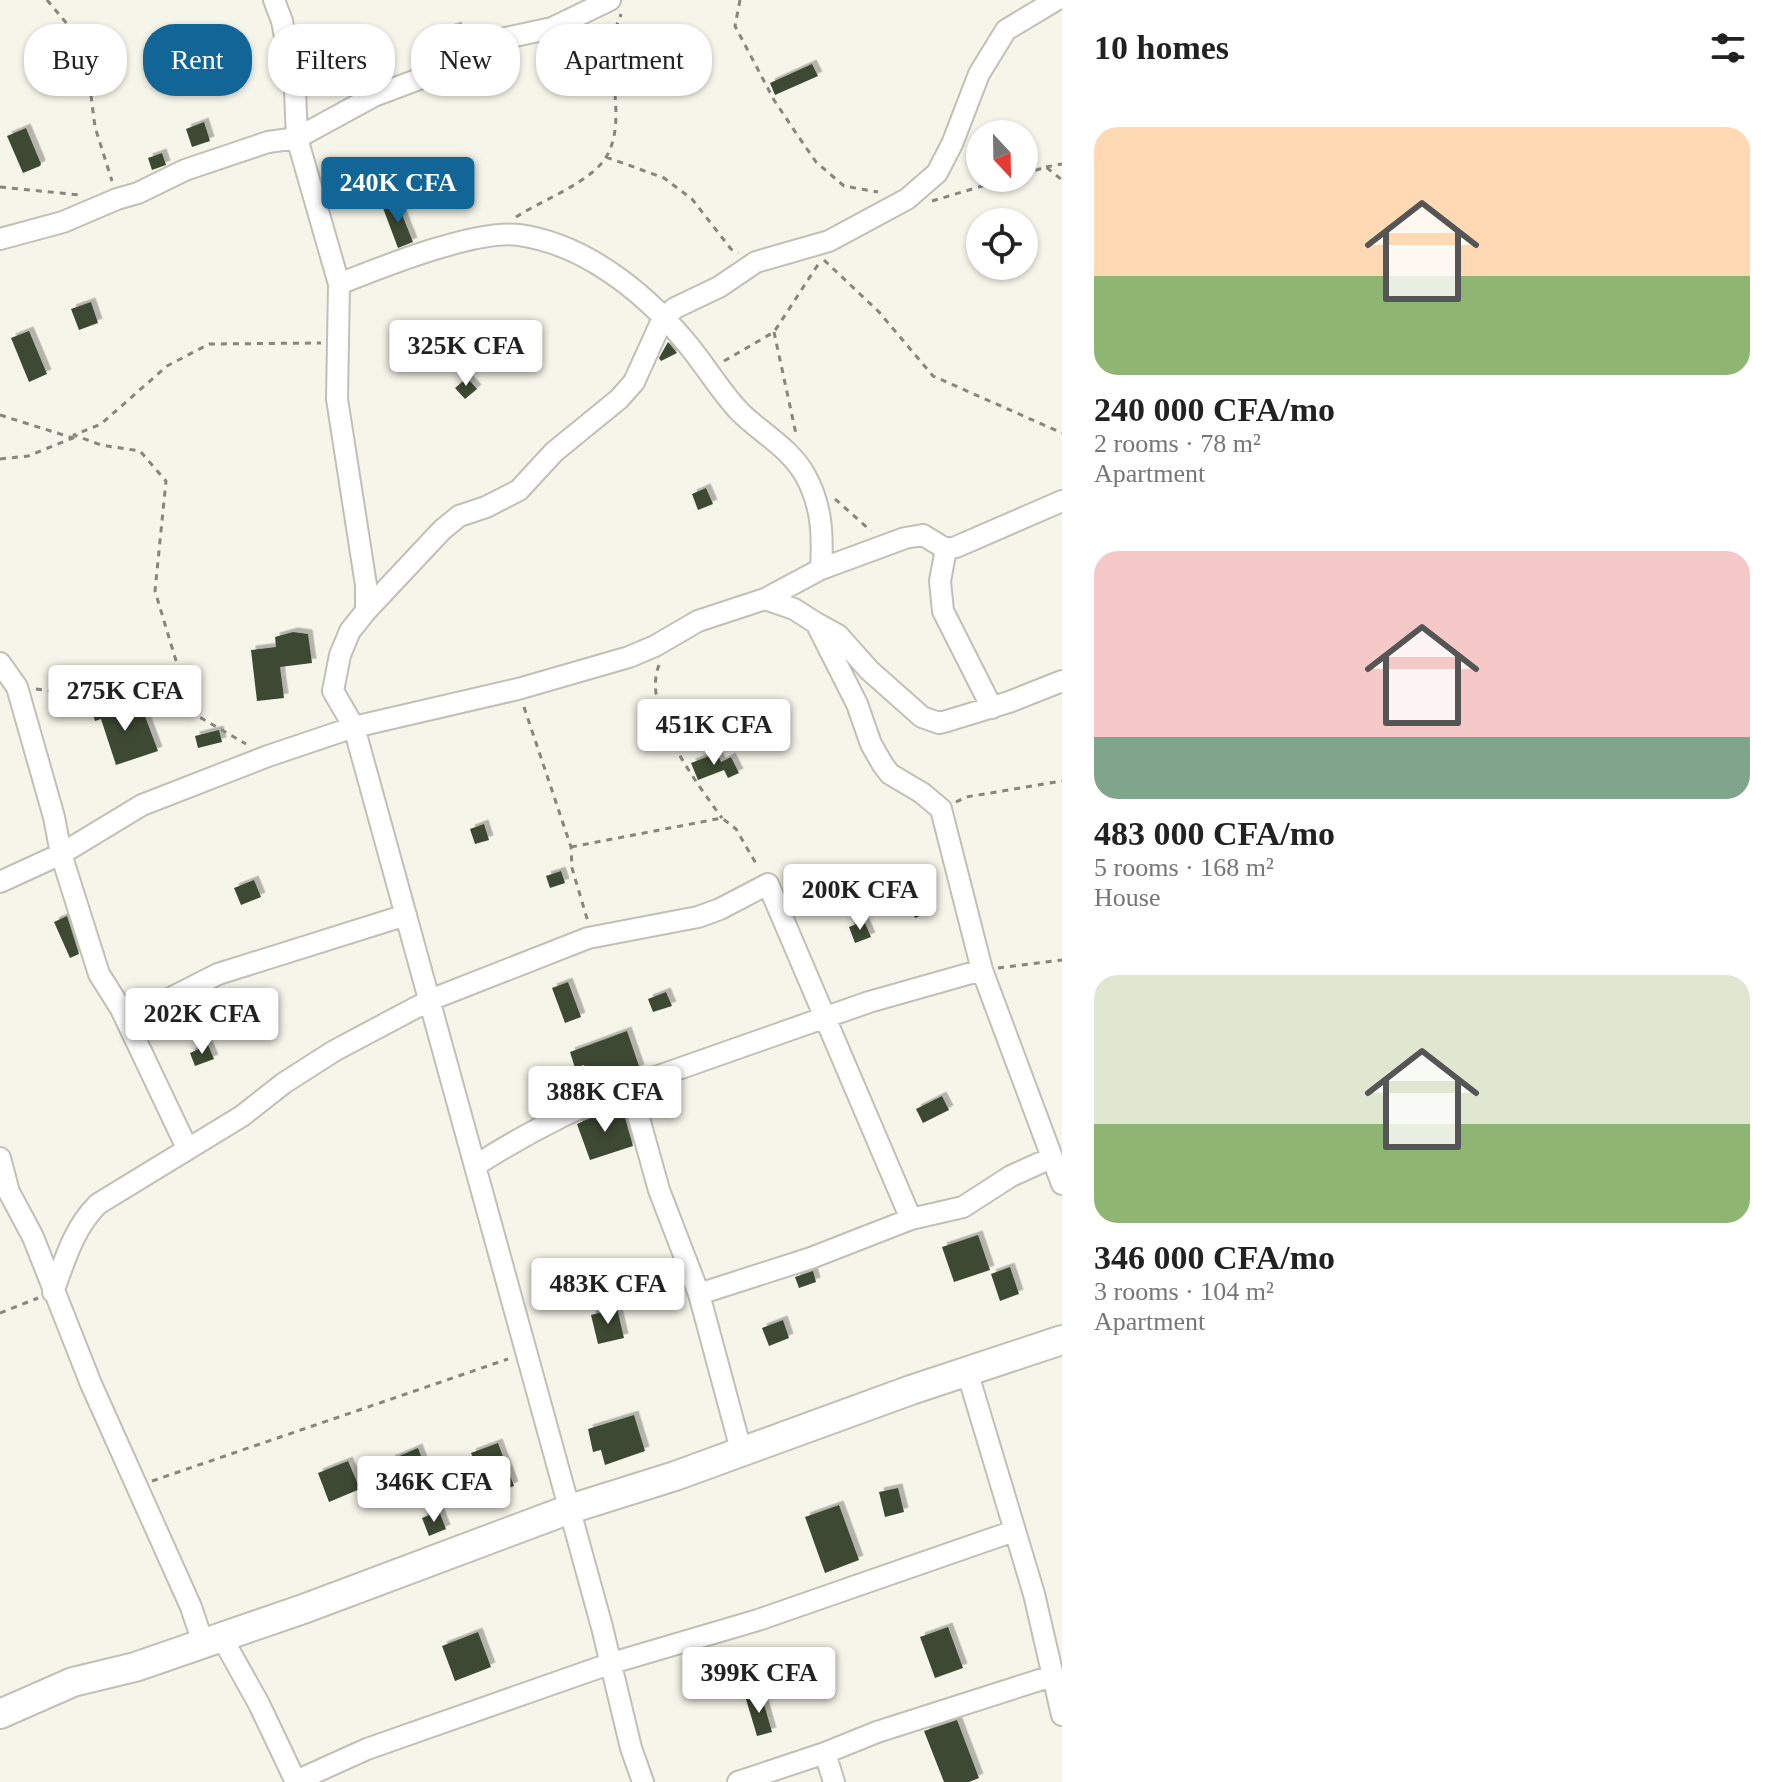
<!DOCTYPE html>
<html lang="en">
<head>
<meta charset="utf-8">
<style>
	body { margin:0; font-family:"Times New Roman",serif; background:#f2f2f2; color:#222; height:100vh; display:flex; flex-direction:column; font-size:30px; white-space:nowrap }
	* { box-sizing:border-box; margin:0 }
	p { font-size:26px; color:#767676 }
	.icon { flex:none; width:44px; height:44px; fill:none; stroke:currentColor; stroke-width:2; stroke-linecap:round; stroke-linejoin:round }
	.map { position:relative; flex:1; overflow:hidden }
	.details { display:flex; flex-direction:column; background:#fff; width:720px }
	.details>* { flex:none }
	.banner { position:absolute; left:24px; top:24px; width:760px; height:72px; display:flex; gap:16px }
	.needle { width:52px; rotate:158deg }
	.buttons { position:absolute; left:966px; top:120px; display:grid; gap:16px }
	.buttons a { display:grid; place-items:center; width:72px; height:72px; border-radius:50%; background:#fff; box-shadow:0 2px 6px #0004; font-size:40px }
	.price { position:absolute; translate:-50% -68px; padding:0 18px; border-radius:8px; background:#fff; color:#222; font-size:26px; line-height:52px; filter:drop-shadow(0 2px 4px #0008) }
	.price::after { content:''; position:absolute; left:50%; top:48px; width:24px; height:18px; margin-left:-12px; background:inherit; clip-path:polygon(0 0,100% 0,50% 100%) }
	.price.active { background:#116697; color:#fff }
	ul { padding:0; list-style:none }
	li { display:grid; align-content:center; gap:16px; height:424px; padding:0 32px }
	li span { display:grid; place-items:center; height:248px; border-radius:24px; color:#555 }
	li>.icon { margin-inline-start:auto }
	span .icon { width:144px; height:144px; fill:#fffc; stroke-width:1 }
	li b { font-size:34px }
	h2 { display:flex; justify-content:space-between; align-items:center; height:96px; padding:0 32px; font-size:34px }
	.chip { padding:0 28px; border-radius:32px; background:#fff; box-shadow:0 2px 6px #0004; font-size:28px; line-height:72px }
	.chip.active { background:#116697; color:#fff }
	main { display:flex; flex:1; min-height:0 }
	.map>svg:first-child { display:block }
</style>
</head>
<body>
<main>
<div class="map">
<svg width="1062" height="1782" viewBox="0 0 1062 1782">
	<defs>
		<filter id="shadow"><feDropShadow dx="4.5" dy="-4.5" stdDeviation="0" flood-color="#0004"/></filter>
	</defs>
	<rect width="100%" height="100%" fill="#f5f5ea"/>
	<path fill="#3c4a31" filter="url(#shadow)" d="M457 26 463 41 429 54 423 39Z
		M812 64 818 76 775 95 770 83Z
		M204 122 210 141 192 147 186 129Z
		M26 128 41 164 40 166 23 173 7 136Z
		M162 153 166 165 152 170 148 158Z
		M397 202 413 242 398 248 383 208Z
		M91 302 98 323 79 330 71 309Z
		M29 331 47 374 29 382 11 338Z
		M668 342 677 353 661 361 659 358Z
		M467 378 477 389 465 399 455 388Z
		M706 488 713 504 698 510 692 494Z
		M293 632 308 634 312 663 280 667 284 698 257 701 251 650 276 647 275 637Z
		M101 699 104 707 112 704 118 720 143 711 158 751 116 765 101 719 95 721 89 703Z
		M219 730 222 742 198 748 195 736Z
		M717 753 721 762 731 757 739 773 728 778 724 770 698 780 691 763Z
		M484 824 489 840 475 844 470 829Z
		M561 871 565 883 550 888 546 876Z
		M254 880 261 897 241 905 234 888Z
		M922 896 929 912 915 918 908 903Z
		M67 916 79 954 70 958 54 922Z
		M864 921 871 937 855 943 849 927Z
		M568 982 581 1017 565 1023 552 988Z
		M666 992 672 1006 653 1012 648 999Z
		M627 1031 640 1069 593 1088 584 1065 575 1068 570 1052Z
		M208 1045 214 1059 195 1066 190 1053Z
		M942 1096 949 1110 923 1123 916 1109Z
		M610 1109 612 1116 623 1111 633 1146 590 1160 577 1124Z
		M978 1235 990 1270 954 1282 942 1247Z
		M1010 1267 1019 1294 1000 1301 991 1274Z
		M813 1271 816 1282 799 1288 795 1277Z
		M617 1308 624 1338 598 1344 591 1315Z
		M783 1320 789 1338 769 1346 762 1328Z
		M634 1415 645 1451 605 1465 601 1450 593 1452 588 1429Z
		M498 1443 514 1486 488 1496 471 1453Z
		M418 1448 424 1464 396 1475 390 1460Z
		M348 1461 360 1489 329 1502 318 1473Z
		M898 1488 904 1512 885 1517 879 1492Z
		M839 1505 859 1560 825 1573 805 1517Z
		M439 1511 446 1529 429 1536 422 1518Z
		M948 1627 963 1668 935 1678 920 1637Z
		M478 1632 491 1667 455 1681 442 1646Z
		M761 1694 772 1732 757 1736 746 1699Z
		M957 1720 979 1778 969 1782H944L924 1731Z"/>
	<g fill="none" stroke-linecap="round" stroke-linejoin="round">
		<g stroke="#c1c0b6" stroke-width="24">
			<path id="street" d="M274 0 282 21 295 90 297 138 339 284 337 399 366 585V611L350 631 340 655 333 691 354 727 602 1627 631 1748 643 1782
				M0 239 63 222 117 199 138 193 185 170 268 142 297 138 374 96 435 73 481 47 501 39 552 28 610 0
				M339 284C382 267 476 229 519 235 584 244 643 291 684 340 704 363 719 390 740 412 761 433 790 448 805 475 822 505 823 535 821 569
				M946 549 940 581 943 611 992 708
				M765 599 794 609 816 623 857 704 871 744 883 765 890 774 922 793 941 809 982 970 1062 1184
				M366 611 442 530 459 516 486 507 519 490 554 452 619 399 634 382 663 318 675 308 719 287 756 262 829 241 907 199 937 173 952 144 979 74 1006 30 1056 0
				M816 623 838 635 869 670 922 717 939 723 947 721 1009 702 1062 681
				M0 663 17 687 54 817 61 854 99 974 121 1009 187 1148
				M0 882 61 854 142 805 268 756 354 727 518 689 629 657 655 646 698 621 765 599 821 569 905 538 923 535 946 549 956 547 1062 501
				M121 1009 159 1004 218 974 406 915
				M630 1086 659 1190 699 1294 741 1450
				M0 1158 9 1192 33 1237 91 1384 191 1607 203 1643
				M475 1166C524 1134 576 1108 630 1086L869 1002 982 970
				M53 1292C65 1260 73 1229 98 1204L242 1116 284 1083 334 1051 430 1000 588 938 698 917 720 909 768 884 911 1219
				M699 1294 811 1258 911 1219 963 1207 1011 1176 1051 1158
				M967 1371 1034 1594 1062 1715
				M221 1636 259 1704 296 1782
				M825 1753 834 1782
				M296 1781 367 1749 532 1691 612 1663 758 1620 1014 1531
				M738 1782 825 1753 877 1732 1052 1676"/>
		</g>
		<g stroke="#c1c0b6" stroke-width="32">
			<path id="secondary" d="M0 1714 73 1682 135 1667 306 1608 570 1509 675 1476 911 1390 1062 1340"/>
		</g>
		<path stroke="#86857e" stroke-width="3" stroke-dasharray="6 6" stroke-linecap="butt" d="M47 0 74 32 87 64 95 127 112 181
			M740 0 735 26 774 100 796 133 816 162 844 186 878 192
			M571 39 614 61
			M606 157 664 178 692 199 731 249 738 253
			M1046 167 1062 164
			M1024 174 1046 167 1062 180
			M0 187 80 195
			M932 201 1009 178
			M516 217C541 201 574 189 596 169 632 137 607 77 613 37 614 30 619 21 621 14
			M824 260 879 312 933 376 1062 433
			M774 332 796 434
			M724 361 774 332 819 263
			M0 415 73 438
			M0 459 28 456 73 438 74 435
			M835 499 871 531
			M659 665C641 710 696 782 722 818
			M36 689 184 708 246 744
			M524 707 571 847 572 868 588 922
			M184 708 183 684 155 591 166 481 140 451 101 445 74 435 101 424 167 366 209 344 321 343
			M956 802 966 797 1062 781
			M571 847 722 818 736 829 758 867
			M998 968 1062 960
			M0 1313 38 1298
			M152 1481 508 1359"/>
		<use href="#street" stroke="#fff" stroke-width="20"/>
		<use href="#secondary" stroke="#fff" stroke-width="28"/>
	</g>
</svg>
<div class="buttons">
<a><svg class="needle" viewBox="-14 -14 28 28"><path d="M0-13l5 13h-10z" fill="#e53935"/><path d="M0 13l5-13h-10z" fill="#767676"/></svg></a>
<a><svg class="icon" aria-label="locate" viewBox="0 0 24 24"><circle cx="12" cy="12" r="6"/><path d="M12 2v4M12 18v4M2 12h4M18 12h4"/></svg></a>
</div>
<b class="price active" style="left:398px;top:225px">240K CFA</b>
<b class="price" style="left:466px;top:388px">325K CFA</b>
<b class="price" style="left:125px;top:733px">275K CFA</b>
<b class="price" style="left:714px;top:767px">451K CFA</b>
<b class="price" style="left:860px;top:932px">200K CFA</b>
<b class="price" style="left:202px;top:1056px">202K CFA</b>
<b class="price" style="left:605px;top:1134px">388K CFA</b>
<b class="price" style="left:608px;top:1326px">483K CFA</b>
<b class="price" style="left:434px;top:1524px">346K CFA</b>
<b class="price" style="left:759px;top:1715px">399K CFA</b>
<div class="banner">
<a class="chip">Buy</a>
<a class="chip active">Rent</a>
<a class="chip">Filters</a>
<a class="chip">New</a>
<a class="chip">Apartment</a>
</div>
</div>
<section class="details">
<h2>10 homes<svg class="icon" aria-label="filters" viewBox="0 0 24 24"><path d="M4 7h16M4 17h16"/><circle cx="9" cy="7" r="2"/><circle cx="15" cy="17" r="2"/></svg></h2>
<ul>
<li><span style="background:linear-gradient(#ffd9b3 60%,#8fb573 0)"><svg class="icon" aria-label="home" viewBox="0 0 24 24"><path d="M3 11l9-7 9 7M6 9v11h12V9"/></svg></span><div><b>240 000 CFA/mo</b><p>2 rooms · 78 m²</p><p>Apartment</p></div></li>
<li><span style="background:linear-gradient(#f6c9c9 75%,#7fa58c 0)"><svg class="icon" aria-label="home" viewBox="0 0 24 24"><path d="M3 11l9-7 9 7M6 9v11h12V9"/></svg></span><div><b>483 000 CFA/mo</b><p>5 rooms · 168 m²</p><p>House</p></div></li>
<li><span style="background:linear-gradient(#dfe7d0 60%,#8fb573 0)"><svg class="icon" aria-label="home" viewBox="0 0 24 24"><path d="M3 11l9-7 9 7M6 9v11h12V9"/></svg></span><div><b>346 000 CFA/mo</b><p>3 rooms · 104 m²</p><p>Apartment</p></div></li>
</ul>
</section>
</main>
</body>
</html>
